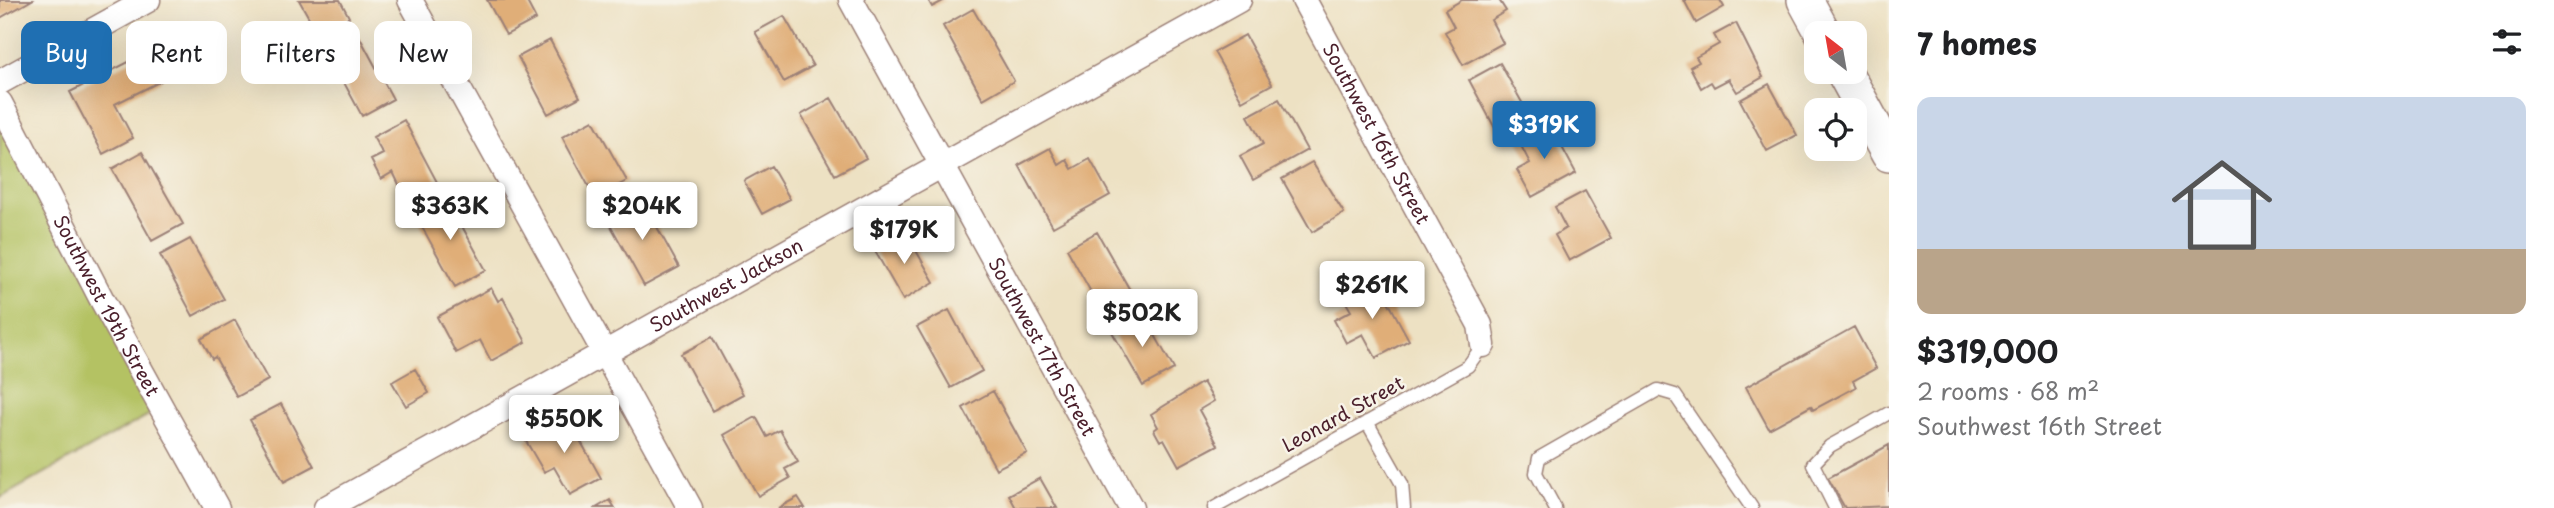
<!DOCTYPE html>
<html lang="en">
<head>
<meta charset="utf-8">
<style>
	body { margin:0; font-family:"Playpen Sans",sans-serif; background:#f6f6f6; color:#202124; height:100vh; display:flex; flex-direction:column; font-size:26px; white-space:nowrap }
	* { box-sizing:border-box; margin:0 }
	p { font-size:23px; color:#757577 }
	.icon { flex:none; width:38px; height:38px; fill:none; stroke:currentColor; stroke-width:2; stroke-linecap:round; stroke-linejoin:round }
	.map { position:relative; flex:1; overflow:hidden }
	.panel { display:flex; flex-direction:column; background:#fff; width:665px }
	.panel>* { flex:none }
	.hud { position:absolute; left:21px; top:21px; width:665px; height:63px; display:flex; gap:14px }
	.needle { width:46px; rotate:329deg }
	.tools { position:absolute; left:1804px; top:21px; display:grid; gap:14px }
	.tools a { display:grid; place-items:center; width:63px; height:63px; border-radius:14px; background:#fff; box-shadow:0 7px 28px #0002; font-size:35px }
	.price { position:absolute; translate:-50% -60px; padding:0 16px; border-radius:7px; background:#fff; color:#222; font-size:23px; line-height:46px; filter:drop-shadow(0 2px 4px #0008) }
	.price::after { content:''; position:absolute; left:50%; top:42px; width:21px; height:16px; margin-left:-10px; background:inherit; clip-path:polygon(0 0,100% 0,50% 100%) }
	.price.active { background:#1f6fb2; color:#fff }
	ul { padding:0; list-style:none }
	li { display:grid; align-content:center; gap:14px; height:371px; padding:0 28px }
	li+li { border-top:2px solid #e0e0e0 }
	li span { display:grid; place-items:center; height:217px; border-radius:14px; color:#555 }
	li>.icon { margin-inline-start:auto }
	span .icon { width:126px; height:126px; fill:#fffc; stroke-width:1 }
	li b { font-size:30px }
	h2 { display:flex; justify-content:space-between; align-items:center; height:84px; padding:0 28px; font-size:30px }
	.pill { padding:0 24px; border-radius:14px; background:#fff; box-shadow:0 7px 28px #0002; font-size:24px; line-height:63px }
	.pill.active { background:#1f6fb2; color:#fff }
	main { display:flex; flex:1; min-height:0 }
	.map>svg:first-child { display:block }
</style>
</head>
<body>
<main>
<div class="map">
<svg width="1889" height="508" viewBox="0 0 1889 508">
	<rect width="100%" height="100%" fill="#f7f3e8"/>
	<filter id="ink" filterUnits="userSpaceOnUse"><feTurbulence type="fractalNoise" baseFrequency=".0143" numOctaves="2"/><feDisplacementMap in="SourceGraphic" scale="14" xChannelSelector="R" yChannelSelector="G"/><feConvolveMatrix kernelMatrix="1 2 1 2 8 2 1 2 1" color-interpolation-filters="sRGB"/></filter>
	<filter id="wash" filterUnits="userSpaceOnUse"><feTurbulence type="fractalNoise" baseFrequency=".00686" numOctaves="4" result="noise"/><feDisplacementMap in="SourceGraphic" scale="28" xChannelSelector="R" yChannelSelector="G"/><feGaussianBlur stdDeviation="1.57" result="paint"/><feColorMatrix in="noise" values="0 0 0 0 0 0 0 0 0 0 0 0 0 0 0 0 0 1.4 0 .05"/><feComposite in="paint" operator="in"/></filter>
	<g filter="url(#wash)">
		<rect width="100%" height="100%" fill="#ede1c3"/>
		<path fill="#b4c264" stroke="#7f7048" stroke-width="2" d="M0 103 161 408 0 498Z"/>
		<g id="blocks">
			<path fill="#e0ae78" d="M0 0H32L0 18Z
				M299 0H340L349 17 318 34Z
				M487 0H526L536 19 506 35Z
				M928 0H945L932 7Z
				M1462 0H1499L1506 11 1491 20 1503 43 1463 65 1445 32 1454 27 1445 10Z
				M1684 0H1720L1724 7 1696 23Z
				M973 9 1014 81 983 99 943 26Z
				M784 16 813 66 784 82 755 32Z
				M1736 23 1763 77 1737 92 1729 79 1714 87 1711 82 1701 88 1690 67 1699 62 1696 57 1719 44 1714 35Z
				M1245 35 1272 84 1242 101 1214 52Z
				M359 36 393 99 362 116 328 53Z
				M550 40 580 97 548 114 518 57Z
				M146 53 161 81 115 104 133 138 103 154 70 92Z
				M1500 63 1529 115 1497 132 1469 80Z
				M1769 84 1797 135 1767 151 1740 100Z
				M831 98 866 158 835 175 801 115Z
				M1279 99 1307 150 1253 180 1240 156 1263 144 1248 116Z
				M404 120 437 182 406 199 393 172 381 179 371 160 383 154 373 137Z
				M593 120 627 181 595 198 562 137Z
				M1549 123 1576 173 1532 197 1517 170 1530 163 1518 140Z
				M1050 148 1059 165 1067 160 1072 169 1090 159 1110 195 1053 227 1019 165Z
				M142 152 183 224 152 241 112 169Z
				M1312 162 1344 213 1312 232 1282 179Z
				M771 166 790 199 762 214 744 181Z
				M1585 191 1611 238 1569 261 1555 235 1566 228 1555 207Z
				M446 197 486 270 455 287 415 214Z
				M641 198 679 267 644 286 606 217Z
				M1097 232 1131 292 1101 310 1067 249Z
				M906 233 934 282 903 300 875 251Z
				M190 239 224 299 193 316 160 255Z
				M1377 281 1409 340 1376 358 1363 334 1346 343 1334 320 1351 311 1344 299Z
				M491 288 498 301 503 298 526 342 491 361 480 340 456 353 437 317Z
				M949 310 982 371 951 388 917 327Z
				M1142 312 1174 369 1143 386 1111 330Z
				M235 320 268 380 237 397 215 357 212 359 201 339Z
				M1854 327 1876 368 1853 381 1856 387 1813 410 1811 406 1769 429 1746 387Z
				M712 337 743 394 712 411 681 354Z
				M415 369 429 393 406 406 392 382Z
				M1203 382 1214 401 1199 410 1218 445 1179 466 1164 439 1160 441 1154 430 1158 427 1151 414Z
				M993 391 1027 453 996 469 963 408Z
				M281 404 314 466 284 482 250 420Z
				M566 415 601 478 570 495 554 467 544 472 526 441 536 435 535 432Z
				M756 417 767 437 780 430 798 462 785 469 790 478 758 496 724 435Z
				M1889 445V506L1845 508 1828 478Z
				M1040 478 1057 508H1016L1009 495Z
				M798 497 805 508H778Z
				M610 500 615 508H596Z"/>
		</g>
	</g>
	<g filter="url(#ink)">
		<use href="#blocks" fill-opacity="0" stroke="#9c8077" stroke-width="2"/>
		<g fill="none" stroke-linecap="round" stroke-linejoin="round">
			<g stroke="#9c8077" stroke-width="15">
				<path id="lane" d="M1367 422 1402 484 1404 508
					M1214 508 1468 366 1483 345
					M1555 508 1536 473 1539 458 1658 390 1675 395 1752 508
					M1835 508 1813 464 1830 446 1889 413"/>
			</g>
			<g stroke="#9c8077" stroke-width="27">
				<g id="street">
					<path d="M410 0 690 508"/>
					<path id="s1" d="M851 0 1131 508"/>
					<path id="s2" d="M1304 0 1480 325 1483 345"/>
					<path d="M0 82 148 0"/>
					<path id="s3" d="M0 103 102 300 217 508"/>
					<path id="s4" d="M326 508 1239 0"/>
				</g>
			</g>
			<g stroke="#9c8077" stroke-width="38">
				<path id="secondary" d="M1805 0 1823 33
					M1844 72 1889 154"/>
			</g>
			<use href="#lane" stroke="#fff" stroke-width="12"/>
			<use href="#street" stroke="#fff" stroke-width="24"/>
			<use href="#secondary" stroke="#fff" stroke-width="35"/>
		</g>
	</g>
	<g text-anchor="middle" stroke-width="5" stroke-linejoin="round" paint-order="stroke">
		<g font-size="19" fill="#4a1f2b" stroke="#f7f3e8">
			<text dy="7" stroke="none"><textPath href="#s2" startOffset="152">Southwest 16th Street</textPath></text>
			<text dy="7" stroke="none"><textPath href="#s4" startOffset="458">Southwest Jackson</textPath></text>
			<text dy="7" stroke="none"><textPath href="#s3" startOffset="229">Southwest 19th Street</textPath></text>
			<text dy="7" stroke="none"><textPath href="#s1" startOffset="396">Southwest 17th Street</textPath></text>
			<text transform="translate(1343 414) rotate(-29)" y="7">Leonard Street</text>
		</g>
	</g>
</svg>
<div class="tools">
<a><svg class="needle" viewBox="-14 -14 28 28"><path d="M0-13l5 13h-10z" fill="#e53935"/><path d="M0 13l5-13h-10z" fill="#757577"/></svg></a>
<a><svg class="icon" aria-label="locate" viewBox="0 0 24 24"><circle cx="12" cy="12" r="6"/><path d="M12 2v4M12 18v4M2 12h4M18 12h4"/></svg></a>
</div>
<b class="price active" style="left:1544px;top:161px">$319K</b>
<b class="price" style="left:450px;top:242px">$363K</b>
<b class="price" style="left:642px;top:242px">$204K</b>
<b class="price" style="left:904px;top:266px">$179K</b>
<b class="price" style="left:1372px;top:321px">$261K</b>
<b class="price" style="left:1142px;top:349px">$502K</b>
<b class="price" style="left:564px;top:455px">$550K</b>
<div class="hud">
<a class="pill active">Buy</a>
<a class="pill">Rent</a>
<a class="pill">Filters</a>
<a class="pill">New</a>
</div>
</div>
<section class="panel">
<h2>7 homes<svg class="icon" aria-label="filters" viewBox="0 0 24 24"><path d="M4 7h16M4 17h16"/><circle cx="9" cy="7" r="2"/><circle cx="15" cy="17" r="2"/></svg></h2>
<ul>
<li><span style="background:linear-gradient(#c9d6e8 70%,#b9a48a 0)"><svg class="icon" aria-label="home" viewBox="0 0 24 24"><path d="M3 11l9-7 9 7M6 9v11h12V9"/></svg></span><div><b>$319,000</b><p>2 rooms · 68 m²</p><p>Southwest 16th Street</p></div></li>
</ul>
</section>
</main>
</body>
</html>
